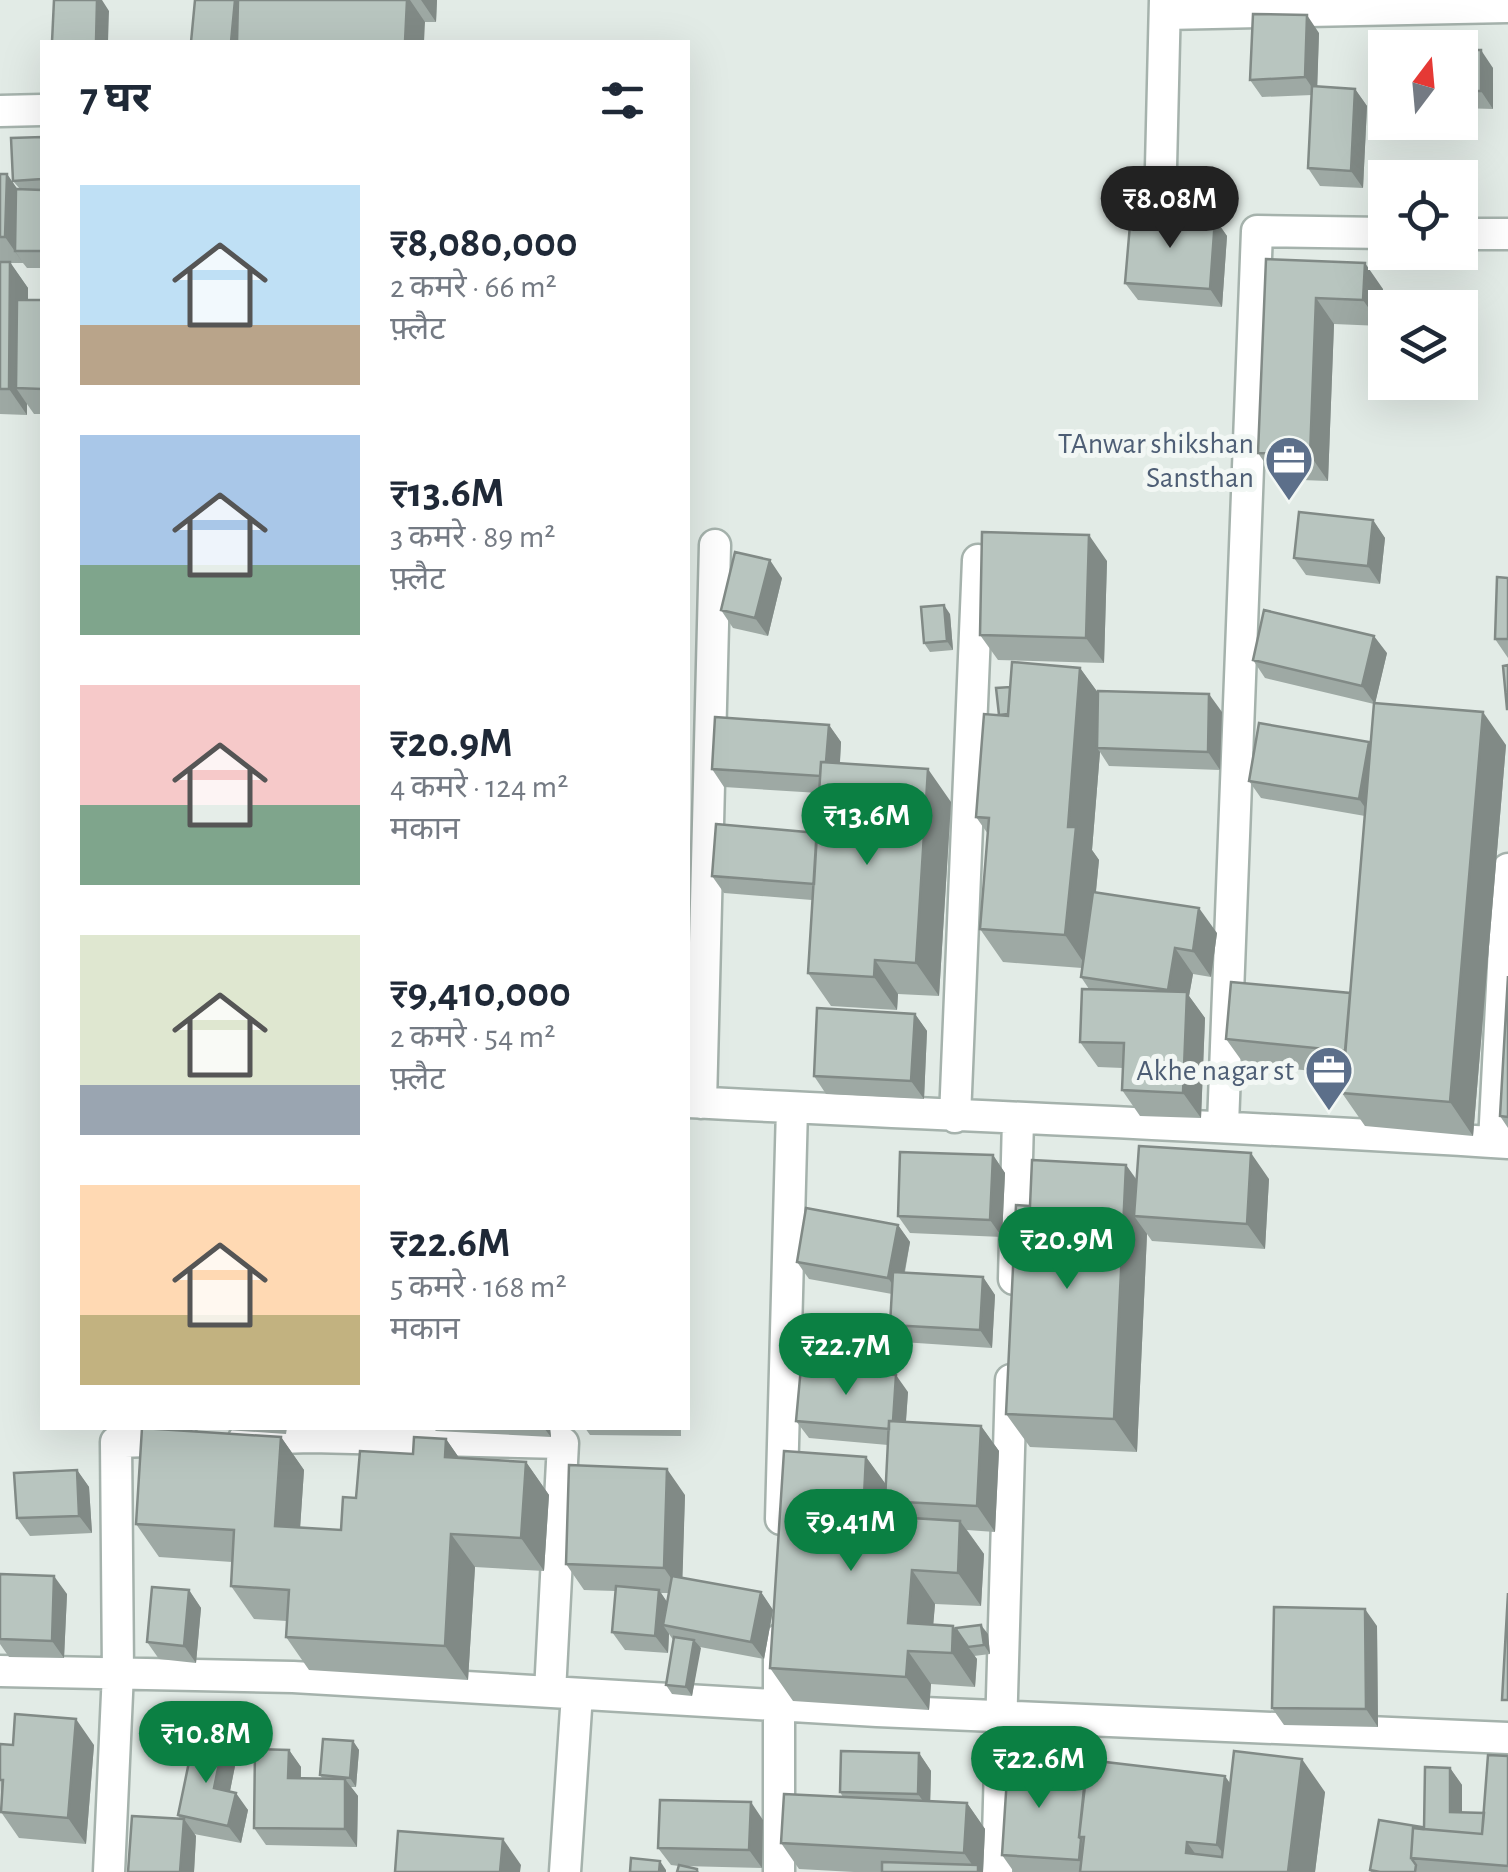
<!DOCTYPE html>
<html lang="hi">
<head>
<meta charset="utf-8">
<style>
	body { margin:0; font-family:"Alegreya Sans","Noto Sans Devanagari",sans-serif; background:#f2f2f3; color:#1f2937; height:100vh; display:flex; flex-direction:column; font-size:38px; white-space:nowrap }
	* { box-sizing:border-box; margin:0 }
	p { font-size:32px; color:#747a83 }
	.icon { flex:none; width:55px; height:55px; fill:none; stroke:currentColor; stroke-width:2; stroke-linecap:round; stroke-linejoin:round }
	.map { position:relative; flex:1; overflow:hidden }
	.sheet { position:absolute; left:40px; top:40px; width:650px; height:1390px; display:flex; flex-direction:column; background:#fff; border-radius:0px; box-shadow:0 10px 40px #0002 }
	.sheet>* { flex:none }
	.needle { width:65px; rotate:16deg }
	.controls { position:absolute; left:1368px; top:30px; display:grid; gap:20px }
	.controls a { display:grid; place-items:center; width:110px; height:110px; border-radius:0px; background:#fff; box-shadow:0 10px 40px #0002; font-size:50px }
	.price { position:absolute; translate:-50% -85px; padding:0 22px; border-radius:35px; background:#0b8043; color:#fff; font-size:32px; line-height:65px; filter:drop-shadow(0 2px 5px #0008) }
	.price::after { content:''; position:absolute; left:50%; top:60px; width:30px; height:22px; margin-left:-15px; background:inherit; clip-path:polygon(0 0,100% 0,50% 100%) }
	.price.active { background:#222; color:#fff }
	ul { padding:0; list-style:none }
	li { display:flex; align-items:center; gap:30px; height:250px; padding:0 40px }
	li span { display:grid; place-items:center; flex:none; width:280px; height:200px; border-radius:0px; color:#555 }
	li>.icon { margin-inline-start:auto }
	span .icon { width:120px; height:120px; fill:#fffc; stroke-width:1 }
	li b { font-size:42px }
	h2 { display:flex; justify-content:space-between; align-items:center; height:120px; padding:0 40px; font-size:42px }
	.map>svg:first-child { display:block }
</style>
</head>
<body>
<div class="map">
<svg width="1508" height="1872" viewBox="0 0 1508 1872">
	<rect width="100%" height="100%" fill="#e2ebe6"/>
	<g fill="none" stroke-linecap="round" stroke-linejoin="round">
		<g stroke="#a5b2ac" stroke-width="35">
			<path id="minor" d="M1165 14 1508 7
				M0 111 42 110
				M1161 167 1165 0
				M1460 234H1508
				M688 1102C961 1116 1235 1126 1508 1143
				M701 1103 715 545
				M955 1117 978 560
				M1223 1125 1257 231 1385 233
				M1494 1142 1508 869
				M1014 1279 1018 1119
				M244 1439 311 1437 563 1443 550 1692
				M781 1519 792 1108
				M0 1671 293 1677 877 1711 1508 1738
				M109 1872 118 1672 116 1442 183 1440
				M565 1872 577 1694
				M779 1872V1640
				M997 1872 1011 1380"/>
		</g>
		<use href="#minor" stroke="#fff" stroke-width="30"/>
	</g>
	<path fill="#9ea9a4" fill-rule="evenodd" d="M195 0H437L436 22H425Z
		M1319 33 1317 86 1355 89 1367 106 1363 188 1320 186 1308 168 1312 95 1262 97 1250 80Z
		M1460 50 1493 68V109L1460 108Z
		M42 137V268H27L23 263H10L28 288V300H42V414H34L27 404V415L0 414V174H7L17 189H20L13 181Z
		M1215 219 1227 236 1222 307 1138 300 1125 283Z
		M1266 259 1383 289 1381 326 1334 324 1328 481 1276 479 1258 453Z
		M1373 520 1385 538 1380 584 1306 575 1294 558Z
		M1107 561 1104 663 998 660 980 635Z
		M782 578 768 636 733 628 721 610Z
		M1508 578V658L1495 639Z
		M950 614 953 650 930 652 924 643Z
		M1387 653 1375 703 1506 745 1473 1136 1365 1126 1342 1093 1343 1074 1244 1064 1226 1039 1350 993 1365 816 1261 798 1249 781 1370 744 1374 704 1265 678 1253 660Z
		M1080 668 1098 693 1222 712 1220 770 1109 766 1100 752 1092 850 1099 860 1096 892 1217 933 1211 977 1193 974 1189 996 1205 1018 1201 1118 1140 1116 1122 1090 1123 1068 1098 1067 1080 1042 1089 989 1081 977 1082 968 1003 962 980 929 988 834 976 817 999 715 1010 687Z
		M829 725 841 742 840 763 951 802 939 996 898 994 897 1010 831 1006 808 973 812 900 724 893 712 876 817 833 819 793 724 787 712 769Z
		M1508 976V1128L1500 1116Z
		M915 1014 927 1031 924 1099 826 1094 814 1076Z
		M993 1155 1005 1173 1002 1237 910 1233 898 1216Z
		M1126 1165 1137 1180 1269 1179 1265 1249 1152 1241 1147 1234 1137 1452 1030 1447 1006 1414 1030 1206Z
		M898 1225 910 1242 905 1272 983 1277 995 1295 992 1348 902 1342 890 1325 892 1294 809 1279 797 1262Z
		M908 1392 906 1422 981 1426 999 1451 995 1532 967 1530 984 1554 981 1606 935 1604 933 1625 953 1626 957 1631 988 1634 990 1654 974 1656 977 1659 975 1687 931 1684 929 1710 793 1701 770 1668 866 1457 886 1485 888 1445 809 1438 796 1421ZM889 1506 896 1517 888 1516Z
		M196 1428H287L286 1434Z
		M433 1428H550L551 1437 436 1431Z
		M585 1428H681V1436L590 1435Z
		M281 1437 304 1470 300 1528 341 1530 356 1498 413 1454 446 1439 459 1458 526 1462 549 1495 544 1571 475 1567 468 1680 309 1670 286 1637 287 1621 254 1619 231 1586 232 1562 159 1557 136 1524Z
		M77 1470 89 1487 92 1533 30 1536 17 1518Z
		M685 1495 682 1578 761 1592 773 1610 764 1659 700 1647 692 1696 672 1694 666 1685 674 1641 669 1634 668 1653 625 1650 612 1632 615 1591 584 1590 566 1564ZM661 1593H669L667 1602Z
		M0 1574 67 1594 64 1658 9 1657 0 1644Z
		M189 1590 201 1608 196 1663 159 1659 147 1642Z
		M1377 1626 1378 1727 1284 1725 1272 1708Z
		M353 1741 359 1750 356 1787H351L358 1796 357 1847 266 1845 254 1828 289 1750 301 1767V1778H322L320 1775Z
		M0 1744 94 1745 86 1844 19 1838 1 1812Z
		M223 1744 236 1761 230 1791 248 1810 241 1843 194 1834 196 1836 194 1872H128L180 1819 178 1815Z
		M919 1753 931 1771 930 1801 967 1803 985 1829 983 1872H854L799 1869 781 1843 843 1797 840 1792Z
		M1508 1756V1872H1371L1370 1870 1422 1827 1424 1829 1450 1768 1462 1785V1812L1484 1813Z
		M1062 1774V1786L1084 1788 1230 1783 1325 1792 1315 1872H1014L1002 1855Z
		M763 1820 762 1868 683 1866 697 1869 699 1872H677L679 1866 671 1865 658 1848Z"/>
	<path fill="#818a86" d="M97 0H102L109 11 108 42H96Z
		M235 0H249L245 42H231Z
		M407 0H410L425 22 424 42H405Z
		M421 0H437L436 22Z
		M1307 15 1319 33 1317 95 1305 77Z
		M1481 50 1493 68V109L1481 91Z
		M1355 89 1367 106 1363 188 1351 171Z
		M1425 165 1431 174V178H1425Z
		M7 174 25 200 15 251 23 263 5 237Z
		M1215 219 1227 236 1222 307 1210 289Z
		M10 262 28 288V388H16L27 404V415L9 389Z
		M1365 263 1383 289 1381 326 1363 300Z
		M1316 298 1334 324 1328 481 1310 455Z
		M1373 520 1385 538 1380 584 1368 566Z
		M1089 535 1107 561 1104 663 1086 638Z
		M770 560 782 578 768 636 755 618Z
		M944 605 950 614 953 650 947 641Z
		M1374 636 1387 653 1375 704 1362 686Z
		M1080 668 1104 701 1097 748 1100 752 1092 850 1099 860 1088 969 1065 935 1068 827Z
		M1209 694 1222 712 1220 770 1208 752Z
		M1483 712 1506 745 1473 1136 1450 1102Z
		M829 725 841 742 838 794 826 777Z
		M1369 742 1381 760 1372 817 1359 799Z
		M928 769 951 802 939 996 916 963Z
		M1199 908 1217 933 1211 977 1193 951Z
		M1175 948 1193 974 1189 996 1205 1018 1201 1118 1183 1093 1186 1015 1168 990Z
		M875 960 898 994 897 1010 874 977Z
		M915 1014 927 1031 924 1099 911 1081Z
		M1251 1153 1269 1179 1265 1249 1247 1224Z
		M993 1155 1005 1173 1002 1237 990 1220Z
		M1126 1165 1149 1198 1134 1216 1147 1234 1137 1452 1114 1419Z
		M898 1225 910 1242 900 1295 888 1278Z
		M983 1277 995 1295 992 1348 980 1330Z
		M896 1375 908 1392 904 1446 892 1429Z
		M981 1426 999 1451 995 1532 977 1506Z
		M544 1428H550L551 1437Z
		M281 1437 304 1470 298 1559 275 1526Z
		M446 1439 469 1472 445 1457Z
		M866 1457 890 1490 885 1501 889 1506 886 1548 863 1515Z
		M526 1462 549 1495 544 1571 521 1538Z
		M667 1469 685 1495 682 1594 664 1568Z
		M77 1470 89 1487 92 1533 79 1516Z
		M960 1521 984 1554 981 1606 958 1573Z
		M451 1534 475 1567 468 1680 445 1646Z
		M912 1570 935 1604 931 1652 908 1623Z
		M54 1576 67 1594 64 1658 52 1641Z
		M189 1590 201 1608 196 1663 184 1646Z
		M659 1590 671 1608 663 1625 669 1634 668 1653 655 1636Z
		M761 1592 773 1610 764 1659 751 1642Z
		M1365 1609 1377 1626 1378 1727 1366 1709Z
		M981 1625 988 1634 990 1654 984 1645Z
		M953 1626 977 1659 975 1687 952 1653Z
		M694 1640 701 1648 692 1696 686 1687Z
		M908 1651 931 1684 929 1710 906 1677Z
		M76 1719 94 1745 86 1844 68 1818Z
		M353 1741 359 1750 356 1787 350 1778Z
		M223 1744 236 1761 227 1806 214 1788Z
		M1044 1748 1062 1774 1060 1811 1042 1785Z
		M289 1750 301 1767 300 1795 288 1778Z
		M919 1753 931 1771 930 1811 918 1794Z
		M1302 1759 1325 1792 1315 1872H1288Z
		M1450 1768 1462 1785V1830L1450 1812Z
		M1225 1776 1248 1809 1236 1872 1217 1845Z
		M345 1779 358 1796 357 1847 345 1829Z
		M236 1793 248 1810 241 1843 228 1826Z
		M751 1802 763 1820 762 1868 749 1850Z
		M967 1803 985 1829 983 1872H977L964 1853Z
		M184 1819 196 1836 194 1872H180Z
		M503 1839 521 1865 520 1872H500Z
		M1187 1842 1208 1872 1186 1853Z
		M660 1861 666 1870V1872H659Z"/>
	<path fill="#b8c5bf" stroke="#818a86" stroke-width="2.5" d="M54 0H97L96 42H52Z
		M195 0H235L231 42H191Z
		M238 0H407L405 42H237Z
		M1253 14 1307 15 1305 77 1250 80Z
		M1460 50H1481V91H1460Z
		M1312 86 1355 89 1351 171 1308 168Z
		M42 137V179L13 181 11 138Z
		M1405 165H1425V178H1404Z
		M0 174H7L5 237H0Z
		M16 189 42 190V251H15Z
		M1131 213 1215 219 1210 289 1125 283Z
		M1266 259 1365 263 1363 300 1316 298 1310 455 1258 453Z
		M0 262H10L9 389H0Z
		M17 300H42V389L16 388Z
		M1299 512 1373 520 1368 566 1294 558Z
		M982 532 1089 535 1086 638 980 635Z
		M735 552 770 560 755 618 721 610Z
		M1497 577 1508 578V639H1495Z
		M944 605 947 641 924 643 921 607Z
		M1264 610 1374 636 1362 686 1253 660Z
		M1012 662 1080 668 1068 827H1076L1065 935 980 929 989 818 976 817 984 714 1008 716Z
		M1508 665V709H1507L1503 666Z
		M1010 687 1008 714 999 715 996 688Z
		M1098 691 1209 694 1208 752 1097 748Z
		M1374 703 1483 712 1450 1102 1342 1093Z
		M715 717 829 725 826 762H821L820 776 712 769Z
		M1259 723 1369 742 1359 799 1249 781Z
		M821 762 928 769 916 963 875 960 874 977 808 973Z
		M716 824 817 833 814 884 712 876Z
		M1093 892 1199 908 1193 951 1175 948 1168 990 1081 977Z
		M1508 976V1117L1500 1116Z
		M1231 982 1350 993 1345 1051 1226 1039Z
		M1082 989 1187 992 1183 1093 1122 1090 1124 1043 1080 1042Z
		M817 1008 915 1014 911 1081 814 1076Z
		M1139 1146 1251 1153 1247 1224 1134 1216Z
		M900 1152 993 1155 990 1220 898 1216Z
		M1032 1160 1126 1165 1114 1419 1006 1414 1016 1205 1030 1206Z
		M806 1208 898 1225 888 1278 797 1262Z
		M893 1272 983 1277 980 1330 890 1325Z
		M801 1367 896 1375 893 1421H889V1429L796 1421Z
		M889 1421 981 1426 977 1506 885 1501Z
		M142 1428 281 1437 275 1526 341 1530 343 1497 356 1498 360 1451 413 1454 414 1437 446 1439 445 1457 526 1462 521 1538 451 1534 445 1646 286 1637 289 1590 231 1586 234 1530 136 1524Z
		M784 1451 866 1457 863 1515 960 1521 958 1573 912 1570 908 1623 953 1626 952 1653 908 1651 906 1677 770 1668Z
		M569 1465 667 1469 664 1568 566 1564Z
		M77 1470 79 1516 17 1518 14 1473Z
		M0 1574 54 1576 52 1641 0 1639Z
		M672 1576 761 1592 751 1642 663 1625Z
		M616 1586 659 1590 655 1636 612 1632Z
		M152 1587 189 1590 184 1646 147 1642Z
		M1508 1593V1700H1502Z
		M1274 1607 1365 1609 1366 1709 1272 1708Z
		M981 1625 984 1645 968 1647 957 1631 956 1628Z
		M674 1637 694 1640 686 1687 666 1685Z
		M15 1714 76 1719 68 1818 1 1812 3 1780H0V1744L13 1745Z
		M194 1738 223 1744 214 1788 236 1793 228 1826 178 1815Z
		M323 1739 353 1741 350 1778 320 1775Z
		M1009 1746 1044 1748 1042 1785 1084 1788 1079 1837 1081 1839 1079 1860 1002 1855Z
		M255 1749 289 1750 288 1778 345 1779V1829L254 1828Z
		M841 1751 919 1753 918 1794 840 1792Z
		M1234 1751 1302 1759 1288 1872H1080L1084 1837H1079L1088 1760 1225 1776 1217 1845 1187 1842 1186 1853 1222 1857Z
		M1488 1755 1508 1756V1866L1411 1858 1413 1828 1482 1834Z
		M1425 1767 1450 1768V1812L1484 1813 1482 1834 1424 1829Z
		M784 1794 967 1803 964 1853 781 1843Z
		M660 1800 751 1802 749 1850 658 1848Z
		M132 1816 184 1819 180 1872H128Z
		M1379 1820 1422 1827V1829L1413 1828 1411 1858 1416 1865 1415 1872H1380L1370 1870Z
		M398 1831 503 1839 500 1872H395Z
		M631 1858 660 1861 659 1872H630Z
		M882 1862 978 1865V1872H882Z
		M679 1865 697 1869V1872H677Z"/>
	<defs>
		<g id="office-pin" transform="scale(2.5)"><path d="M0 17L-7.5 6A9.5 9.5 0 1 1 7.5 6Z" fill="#5c6f8a" stroke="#f2f7f4"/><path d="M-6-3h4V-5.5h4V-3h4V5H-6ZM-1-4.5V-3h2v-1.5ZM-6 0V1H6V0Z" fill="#fff"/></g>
	</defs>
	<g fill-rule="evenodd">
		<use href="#office-pin" x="1289" y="460"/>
		<use href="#office-pin" x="1329" y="1070"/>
	</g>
	<g text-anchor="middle" stroke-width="10" stroke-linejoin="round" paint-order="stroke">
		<g font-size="30" fill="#4e5e75" stroke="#f2f7f4" text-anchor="end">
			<text x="1254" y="453">TAnwar shikshan<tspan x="1254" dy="34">Sansthan</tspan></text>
			<text x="1294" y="1080">Akhe nagar st</text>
		</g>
	</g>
</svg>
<div class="controls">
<a><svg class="needle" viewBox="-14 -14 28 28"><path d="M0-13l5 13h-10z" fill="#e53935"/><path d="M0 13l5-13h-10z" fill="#747a83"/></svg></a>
<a><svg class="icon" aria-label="locate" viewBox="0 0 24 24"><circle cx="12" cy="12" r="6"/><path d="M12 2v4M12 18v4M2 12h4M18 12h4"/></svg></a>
<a><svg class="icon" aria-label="layers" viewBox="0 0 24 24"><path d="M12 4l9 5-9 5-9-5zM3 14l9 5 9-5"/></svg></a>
</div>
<b class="price active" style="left:1170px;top:251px">₹8.08M</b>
<b class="price" style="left:867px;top:868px">₹13.6M</b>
<b class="price" style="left:1067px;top:1292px">₹20.9M</b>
<b class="price" style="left:846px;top:1398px">₹22.7M</b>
<b class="price" style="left:851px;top:1574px">₹9.41M</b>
<b class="price" style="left:206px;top:1786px">₹10.8M</b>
<b class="price" style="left:1039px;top:1811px">₹22.6M</b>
<section class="sheet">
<h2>7 घर<svg class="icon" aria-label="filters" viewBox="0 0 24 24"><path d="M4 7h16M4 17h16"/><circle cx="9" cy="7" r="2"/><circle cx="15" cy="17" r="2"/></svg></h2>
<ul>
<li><span style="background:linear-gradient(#bfe0f5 70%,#b9a48a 0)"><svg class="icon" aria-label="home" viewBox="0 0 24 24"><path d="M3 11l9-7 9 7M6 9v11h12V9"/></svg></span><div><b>₹8,080,000</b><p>2 कमरे · 66 m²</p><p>फ़्लैट</p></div></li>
<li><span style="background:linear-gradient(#a9c7e8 65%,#7fa58c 0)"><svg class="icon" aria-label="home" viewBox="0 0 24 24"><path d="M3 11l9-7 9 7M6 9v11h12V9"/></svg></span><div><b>₹13.6M</b><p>3 कमरे · 89 m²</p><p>फ़्लैट</p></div></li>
<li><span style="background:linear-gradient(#f6c9c9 60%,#7fa58c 0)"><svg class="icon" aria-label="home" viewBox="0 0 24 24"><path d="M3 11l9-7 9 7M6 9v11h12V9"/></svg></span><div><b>₹20.9M</b><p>4 कमरे · 124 m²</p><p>मकान</p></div></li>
<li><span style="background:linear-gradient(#dfe7d0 75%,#9aa5b1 0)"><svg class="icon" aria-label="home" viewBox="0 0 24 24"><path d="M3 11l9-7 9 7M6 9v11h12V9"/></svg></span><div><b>₹9,410,000</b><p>2 कमरे · 54 m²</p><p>फ़्लैट</p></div></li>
<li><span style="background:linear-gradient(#ffd9b3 65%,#c2b280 0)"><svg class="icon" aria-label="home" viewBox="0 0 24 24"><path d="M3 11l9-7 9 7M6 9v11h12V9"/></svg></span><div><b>₹22.6M</b><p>5 कमरे · 168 m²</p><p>मकान</p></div></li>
</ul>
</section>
</div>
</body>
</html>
